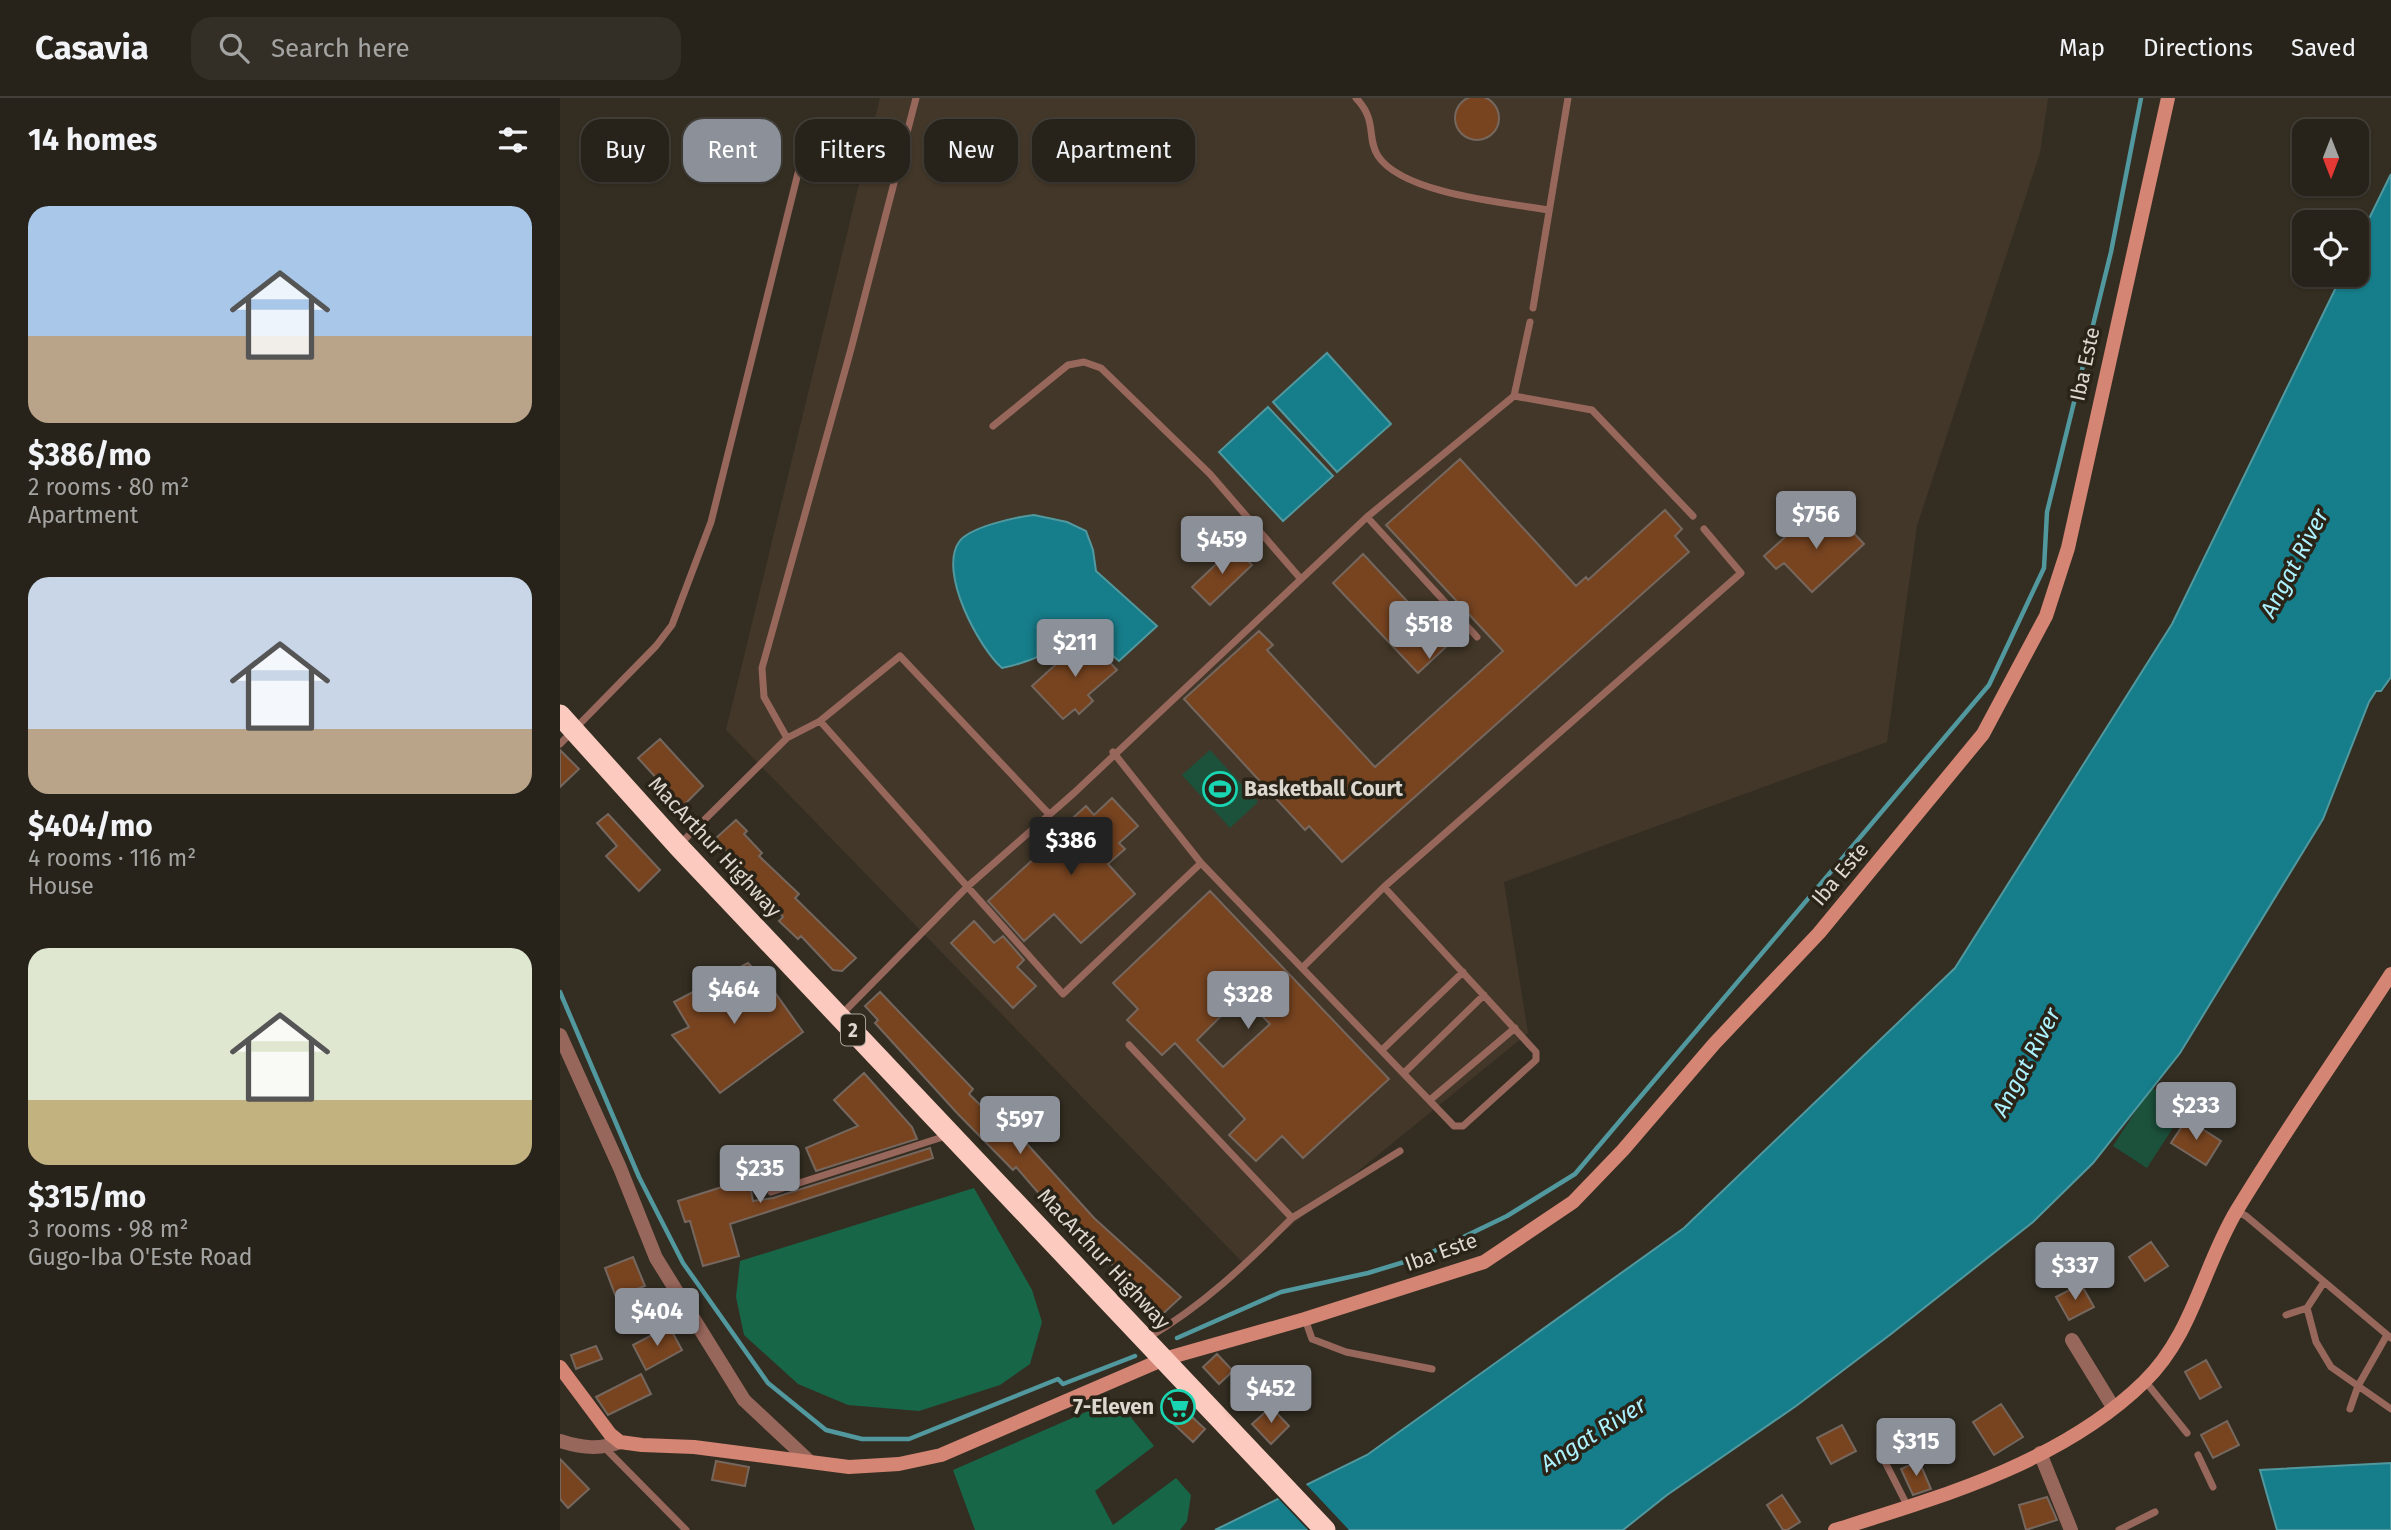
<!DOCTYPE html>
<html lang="en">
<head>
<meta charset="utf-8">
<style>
	body { margin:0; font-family:"Fira Sans",sans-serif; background:#332f27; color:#f1f3f6; height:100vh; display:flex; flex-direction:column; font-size:26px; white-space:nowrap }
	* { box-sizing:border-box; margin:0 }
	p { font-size:23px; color:#a4a4a2 }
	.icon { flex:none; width:38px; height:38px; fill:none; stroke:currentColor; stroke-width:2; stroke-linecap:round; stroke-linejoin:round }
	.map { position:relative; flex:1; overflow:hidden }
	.drawer { display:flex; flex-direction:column; background:#27221a; width:560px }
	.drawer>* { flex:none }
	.guide { position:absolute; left:21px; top:21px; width:665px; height:63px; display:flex; gap:14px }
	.needle { width:46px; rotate:180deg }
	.fabs { position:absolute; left:1732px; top:21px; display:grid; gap:14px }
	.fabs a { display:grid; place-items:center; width:77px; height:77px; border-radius:14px; background:#27221a; box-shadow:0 2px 5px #0004,0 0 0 2px #433f39; font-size:35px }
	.price { position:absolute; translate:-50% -60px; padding:0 16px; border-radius:7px; background:#8c9099; color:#fff; font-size:23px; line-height:46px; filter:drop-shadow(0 2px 4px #0008) }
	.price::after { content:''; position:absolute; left:50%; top:42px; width:21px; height:16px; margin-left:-10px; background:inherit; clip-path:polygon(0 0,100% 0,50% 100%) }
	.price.selected { background:#222; color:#fff }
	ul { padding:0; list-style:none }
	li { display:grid; align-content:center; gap:14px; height:371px; padding:0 28px }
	li span { display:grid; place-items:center; height:217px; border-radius:21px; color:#555 }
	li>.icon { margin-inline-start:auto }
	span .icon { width:126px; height:126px; fill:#fffc; stroke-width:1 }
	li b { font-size:30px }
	h2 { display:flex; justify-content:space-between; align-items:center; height:84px; padding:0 28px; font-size:30px }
	.pill { padding:0 24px; border-radius:21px; background:#27221a; box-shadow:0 2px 5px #0004,0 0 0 2px #433f39; font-size:24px; line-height:63px }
	.pill.selected { background:#8c9099; color:#fff }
	header { display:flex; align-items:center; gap:42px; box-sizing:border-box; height:98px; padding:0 35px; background:#27221a; border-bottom:2px solid #433f39 }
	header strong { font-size:33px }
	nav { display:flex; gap:38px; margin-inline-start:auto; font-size:24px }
	.search { width:490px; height:63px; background:#332f27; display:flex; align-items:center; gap:18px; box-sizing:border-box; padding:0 24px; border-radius:21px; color:#a4a4a2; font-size:26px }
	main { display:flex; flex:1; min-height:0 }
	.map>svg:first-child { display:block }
</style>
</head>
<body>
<header>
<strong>Casavia</strong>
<div class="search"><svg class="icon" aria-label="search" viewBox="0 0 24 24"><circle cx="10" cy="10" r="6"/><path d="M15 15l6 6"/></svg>Search here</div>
<nav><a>Map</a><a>Directions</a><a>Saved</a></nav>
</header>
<main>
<section class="drawer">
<h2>14 homes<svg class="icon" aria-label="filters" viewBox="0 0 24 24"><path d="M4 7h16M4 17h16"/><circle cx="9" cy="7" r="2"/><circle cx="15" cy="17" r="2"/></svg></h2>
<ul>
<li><span style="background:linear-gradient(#a9c7e8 60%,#b9a48a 0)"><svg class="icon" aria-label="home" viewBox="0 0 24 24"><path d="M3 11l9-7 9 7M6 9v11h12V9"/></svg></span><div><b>$386/mo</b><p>2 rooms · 80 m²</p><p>Apartment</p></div></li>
<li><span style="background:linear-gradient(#c9d6e8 70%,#b9a48a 0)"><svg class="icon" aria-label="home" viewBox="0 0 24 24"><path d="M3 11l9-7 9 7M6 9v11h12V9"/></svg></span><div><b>$404/mo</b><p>4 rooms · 116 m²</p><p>House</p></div></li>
<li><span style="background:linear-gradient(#dfe7d0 70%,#c2b280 0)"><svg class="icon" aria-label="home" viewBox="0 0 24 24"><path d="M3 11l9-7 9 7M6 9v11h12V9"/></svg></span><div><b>$315/mo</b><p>3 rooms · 98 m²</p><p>Gugo-Iba O'Este Road</p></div></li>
</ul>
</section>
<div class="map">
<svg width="1831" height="1432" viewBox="0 0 1831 1432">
	<rect width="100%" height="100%" fill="#342e22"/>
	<path fill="#423728" d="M320 0H1488L1480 55 1357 428 1327 644 944 784 968 935 684 1166 166 632Z"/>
	<path fill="#1c523c" d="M650 652 698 704 670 730 622 677Z
		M1591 989 1625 1011 1587 1070 1553 1048Z"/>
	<path fill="#186648" d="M414 1090 472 1192 482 1224 470 1266 440 1287 359 1313 288 1307 238 1286 184 1237 176 1199 180 1163Z
		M556 1301 594 1348 535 1393 553 1427 616 1380 631 1397 627 1423 620 1432H415L393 1372Z"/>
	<path fill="#167d8a" stroke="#51989f" stroke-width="2" d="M1831 76V579L1821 593H1816L1809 604 1763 721 1620 955 1533 1065 1473 1124 1331 1236 1236 1308 1107 1397 1063 1432H655L807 1357 1124 1130 1395 870 1612 526 1782 177H1797V145Z
		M767 255 831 326 777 374 713 304Z
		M708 309 773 378 723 423 659 354Z
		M474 417 507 424 526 433 533 452 536 473 597 528 559 563 523 532C498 551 473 564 442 570 419 550 378 474 399 444 409 429 456 419 474 417Z
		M1831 1365V1432H1717L1700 1372Z"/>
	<path fill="#342e22" d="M744 1384 789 1432H748L716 1398Z"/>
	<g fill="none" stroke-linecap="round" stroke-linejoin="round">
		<path stroke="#51989f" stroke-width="4.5" d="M0 894 79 1079 123 1165 208 1285 266 1332 302 1341H349L498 1281 503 1286 575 1258
			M617 1240 721 1194 808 1175 864 1158 947 1118 1015 1076 1429 587 1484 470 1487 414 1551 154 1581 0"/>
	</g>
	<path fill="#784420" stroke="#75675e" stroke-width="2" fill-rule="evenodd" d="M895 20a22 22 0 1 1 44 0a22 22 0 1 1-44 0Z
		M900 361 1016 488 1026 479 1028 482 1105 412 1122 431 1115 438 1129 454 782 764 749 728 745 732 624 601 699 533 713 547 707 552 815 669 943 553 826 427Z
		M1274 414 1304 446 1252 494 1224 465 1216 471 1204 458 1244 422 1254 433Z
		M674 449 692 467 650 507 632 489Z
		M803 456 888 547 858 575 773 485Z
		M526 539 557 572 528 597 533 603 519 616 515 611 503 621 472 588Z
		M100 641 143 688 119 712 105 698 109 694 78 660Z
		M0 652 19 671 0 689Z
		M552 700 578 728 559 745 565 751 548 766 575 796 521 845 494 816 464 843 428 803 504 733 502 730 526 708 534 717Z
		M48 716 100 772 79 793 46 758 57 748 37 725Z
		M176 722 187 733 184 736 202 755 199 758 239 796 235 800 296 860 282 873 273 872 241 838 238 841 219 823 223 819 205 794 155 741Z
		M650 793 829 981 743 1060 722 1038 696 1063 669 1037 685 1021 615 945 602 957 567 922 578 911 553 885ZM682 897 710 926 663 969 637 942Z
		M414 823 434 845 443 838 464 862 457 869 476 888 453 910 391 845Z
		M188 865 211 889 243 934 160 995 112 937 129 929 114 904Z
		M320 894 413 991 409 996 454 1040 458 1036 534 1120 621 1199 596 1222 581 1206 584 1203 571 1187 541 1155 518 1131 513 1135 456 1069 453 1072 397 1015 315 925 318 922 305 908Z
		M304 975 352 1029 357 1041 256 1073 246 1050 298 1028 274 1002Z
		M1627 1021 1661 1043 1646 1067 1611 1045Z
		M370 1050 373 1060 170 1126 179 1158 143 1168 130 1123 125 1124 118 1103 165 1088 163 1081 187 1072 193 1103 213 1100Z
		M1591 1144 1608 1168 1585 1183 1569 1159Z
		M73 1159 85 1188 56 1199 45 1170Z
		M1521 1186 1534 1209 1509 1222 1496 1199Z
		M109 1228 122 1252 86 1272 73 1247Z
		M36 1248 42 1261 16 1271 11 1257Z
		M657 1256 673 1273 659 1286 643 1269Z
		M1646 1262 1661 1289 1640 1301 1625 1274Z
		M81 1276 91 1296 48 1317 36 1299Z
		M614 1302 645 1331 633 1344 602 1315Z
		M1441 1306 1463 1339 1434 1357 1413 1324Z
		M711 1309 729 1328 711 1346 692 1326Z
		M1667 1323 1679 1347 1653 1360 1641 1337Z
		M1282 1327 1296 1353 1271 1366 1257 1340Z
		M0 1361 29 1391 8 1410 0 1401Z
		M156 1363 189 1369 185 1388 152 1382Z
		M1359 1363 1371 1391 1353 1397 1341 1371Z
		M1222 1397 1240 1424 1227 1432H1223L1207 1407Z
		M1487 1399 1497 1422 1466 1432 1459 1407Z"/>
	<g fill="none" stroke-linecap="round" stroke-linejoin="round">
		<path stroke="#98675c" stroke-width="7" d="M796 0C818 23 806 39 818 58 843 96 947 105 989 112
			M973 210 1008 0
			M954 298 1032 312 1133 418
			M433 328 508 267 524 264 541 270 650 376 740 480
			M807 419 917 539
			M260 623 503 896 641 765 553 654
			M227 640 204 599 202 570 291 251 356 0
			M0 646 96 548 112 527 151 424 241 63
			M120 746 227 640 260 623 340 558 488 715
			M641 765 894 1028H903L976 962V954L824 789
			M742 870 824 789 1181 475 1144 431
			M282 916 407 789 514 695 807 419 954 298 970 224
			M569 947 732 1120C685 1167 644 1207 586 1241
			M822 952 903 874
			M845 974 924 897
			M870 1002 955 930
			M211 1094 386 1038
			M1676 1113 1686 1118 1831 1240
			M732 1120 840 1053
			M1747 1210 1756 1244 1771 1269 1831 1311
			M1726 1217 1747 1210 1764 1184
			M745 1221 752 1241 786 1254 872 1271
			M1585 1283 1627 1335
			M1790 1311 1798 1288 1827 1237
			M45 1350 126 1432
			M1320 1354 1348 1409
			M1638 1357 1653 1389
			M1559 1432 1595 1414"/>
		<path stroke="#98675c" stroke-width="14" d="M0 937 60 1070 96 1160 184 1302 248 1362
			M1512 1242 1553 1309
			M0 1343C21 1350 40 1352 60 1344
			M1480 1355 1511 1432"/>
		<path stroke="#d48574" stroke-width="14" d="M0 1269 50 1336 60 1344 82 1347 134 1349 289 1369 339 1366 381 1357 604 1261 745 1221 924 1164 1013 1104 1063 1052 1154 946 1259 835 1423 636 1486 518 1508 450 1608 0
			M1275 1432C1381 1399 1502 1364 1584 1284 1633 1237 1643 1168 1677 1112 1725 1032 1780 955 1831 876"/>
		<path stroke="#fccabe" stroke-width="21" d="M0 617 118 748 765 1432"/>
	</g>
	<defs>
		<g id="stadium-ring" transform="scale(1.75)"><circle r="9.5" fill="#2a2418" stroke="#1ad5b2" stroke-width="1.5"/><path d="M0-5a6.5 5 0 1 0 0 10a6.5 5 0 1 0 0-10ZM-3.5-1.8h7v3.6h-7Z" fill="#1ad5b2"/></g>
		<g id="supermarket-ring" transform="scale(1.75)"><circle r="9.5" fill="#2a2418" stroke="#1ad5b2" stroke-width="1.5"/><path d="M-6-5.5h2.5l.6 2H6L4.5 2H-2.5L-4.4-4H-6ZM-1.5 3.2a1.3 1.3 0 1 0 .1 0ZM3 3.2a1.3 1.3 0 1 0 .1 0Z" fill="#1ad5b2"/></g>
	</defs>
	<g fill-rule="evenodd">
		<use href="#stadium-ring" x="660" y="691"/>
		<use href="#supermarket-ring" x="618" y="1309"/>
	</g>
	<g text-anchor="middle" stroke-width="7" stroke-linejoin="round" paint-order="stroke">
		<rect fill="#2a2418" stroke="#a7a299" stroke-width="2" x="281" y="916.5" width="24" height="31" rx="5"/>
		<g font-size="19" font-weight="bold" fill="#dcd8d0">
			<text x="293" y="939">2</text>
		</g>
		<g font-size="21" fill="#dcd8d0" stroke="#2a2418">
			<text transform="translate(1525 266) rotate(-78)" y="7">Iba Este</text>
			<text transform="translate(155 749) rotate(47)" y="7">MacArthur Highway</text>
			<text transform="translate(1280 776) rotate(-50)" y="7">Iba Este</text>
			<text transform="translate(881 1154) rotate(-20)" y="7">Iba Este</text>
			<text transform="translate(544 1161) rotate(47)" y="7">MacArthur Highway</text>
		</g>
		<g font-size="21" font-weight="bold" fill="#dcd8d0" stroke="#2a2418" text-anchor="start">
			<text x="684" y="698">Basketball Court</text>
			<text x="594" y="1316" text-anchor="end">7-Eleven</text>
		</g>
		<g font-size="23" font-style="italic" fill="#acf2fe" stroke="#2a2418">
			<text transform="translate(1734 465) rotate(-62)" y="8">Angat River</text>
			<text transform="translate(1466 964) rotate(-62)" y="8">Angat River</text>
			<text transform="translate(1033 1336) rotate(-32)" y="8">Angat River</text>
		</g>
	</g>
</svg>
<div class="fabs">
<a><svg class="needle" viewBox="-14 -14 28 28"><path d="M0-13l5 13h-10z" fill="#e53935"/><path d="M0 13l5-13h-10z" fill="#a4a4a2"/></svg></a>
<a><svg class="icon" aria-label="locate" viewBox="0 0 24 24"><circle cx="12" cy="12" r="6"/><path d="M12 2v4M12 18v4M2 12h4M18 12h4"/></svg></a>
</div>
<b class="price" style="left:1256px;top:453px">$756</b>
<b class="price" style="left:662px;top:478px">$459</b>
<b class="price" style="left:869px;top:563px">$518</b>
<b class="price" style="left:515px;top:581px">$211</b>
<b class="price selected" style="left:511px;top:779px">$386</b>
<b class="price" style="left:174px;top:928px">$464</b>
<b class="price" style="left:688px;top:933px">$328</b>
<b class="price" style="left:1636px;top:1044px">$233</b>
<b class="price" style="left:460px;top:1058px">$597</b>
<b class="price" style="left:200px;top:1107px">$235</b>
<b class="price" style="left:1515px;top:1204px">$337</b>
<b class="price" style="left:97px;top:1250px">$404</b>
<b class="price" style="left:711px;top:1327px">$452</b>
<b class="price" style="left:1356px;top:1380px">$315</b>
<div class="guide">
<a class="pill">Buy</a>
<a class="pill selected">Rent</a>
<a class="pill">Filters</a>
<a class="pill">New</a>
<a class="pill">Apartment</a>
</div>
</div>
</main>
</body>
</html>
